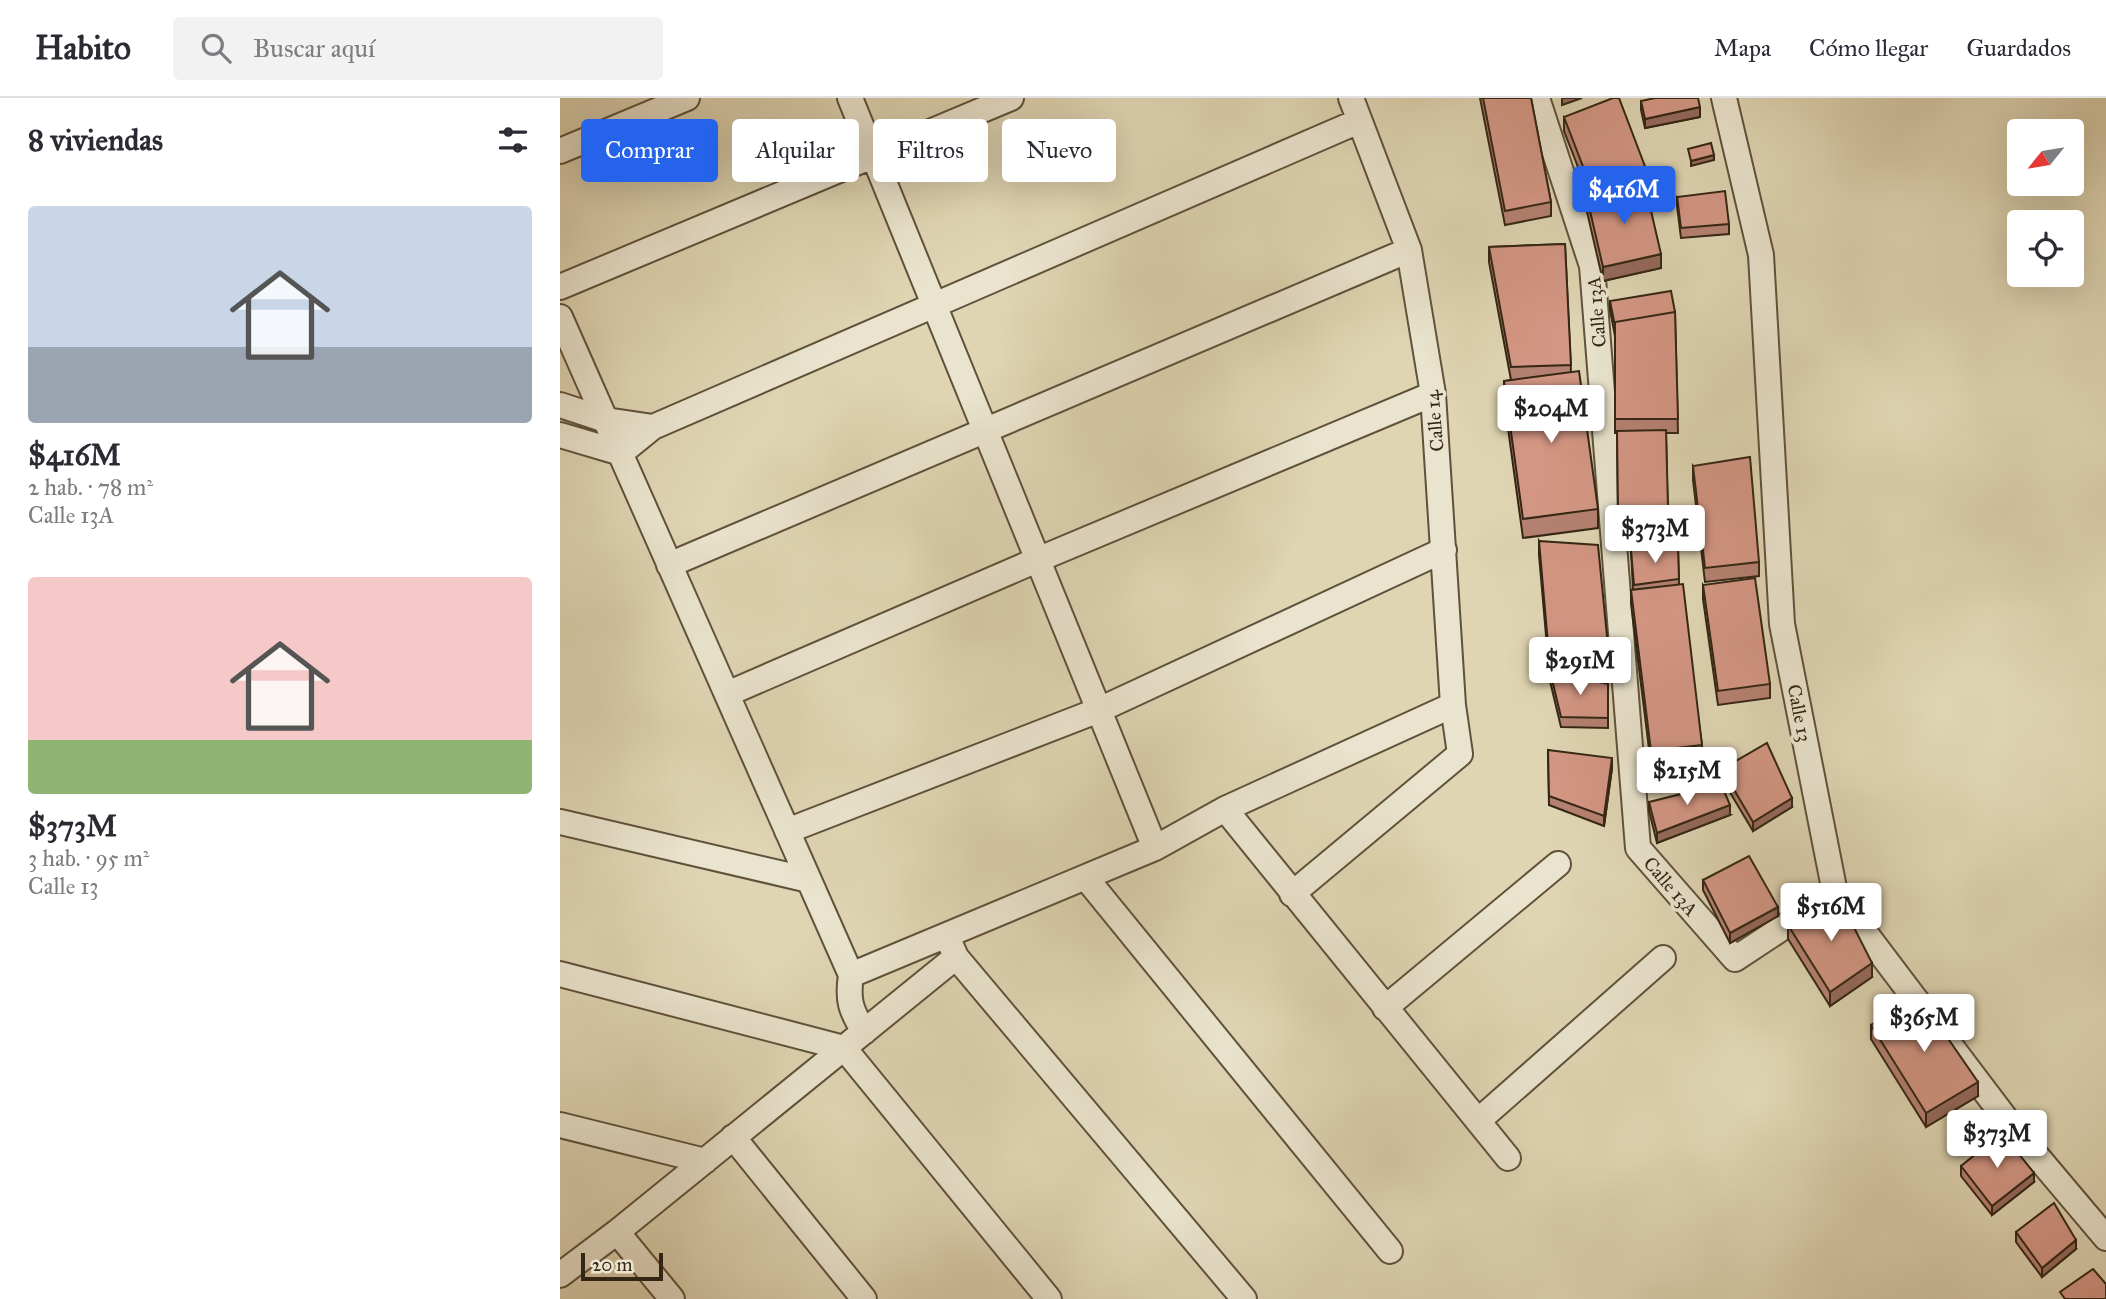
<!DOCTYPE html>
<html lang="es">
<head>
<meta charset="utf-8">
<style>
	body { margin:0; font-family:"IM FELL Great Primer",serif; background:#f2f2f3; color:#2b2b33; height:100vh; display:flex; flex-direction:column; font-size:26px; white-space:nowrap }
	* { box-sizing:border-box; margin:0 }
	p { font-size:23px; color:#7c7c81 }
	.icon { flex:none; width:38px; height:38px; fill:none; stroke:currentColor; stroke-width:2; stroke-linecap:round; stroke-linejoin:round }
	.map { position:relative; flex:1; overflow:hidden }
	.sheet { display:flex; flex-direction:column; background:#fff; width:560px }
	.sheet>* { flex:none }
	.guide { position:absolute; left:21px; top:21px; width:665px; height:63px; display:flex; gap:14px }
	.needle { width:46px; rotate:240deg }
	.buttons { position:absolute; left:1447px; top:21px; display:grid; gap:14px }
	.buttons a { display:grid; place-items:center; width:77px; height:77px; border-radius:7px; background:#fff; box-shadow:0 7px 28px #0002; font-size:35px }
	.scale { position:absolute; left:21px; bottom:18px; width:82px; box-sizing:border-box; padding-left:7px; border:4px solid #342614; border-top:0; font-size:19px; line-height:24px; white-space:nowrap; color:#342614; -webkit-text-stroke:5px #eae4ce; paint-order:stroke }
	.price { position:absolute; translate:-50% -60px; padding:0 16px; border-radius:7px; background:#fff; color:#222; font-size:23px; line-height:46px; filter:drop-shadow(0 2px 4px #0008) }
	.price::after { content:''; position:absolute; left:50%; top:42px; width:21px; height:16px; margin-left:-10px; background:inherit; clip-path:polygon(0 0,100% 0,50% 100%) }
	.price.current { background:#2563eb; color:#fff }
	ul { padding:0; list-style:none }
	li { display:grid; align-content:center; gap:14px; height:371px; padding:0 28px }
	li span { display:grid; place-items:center; height:217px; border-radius:7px; color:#555 }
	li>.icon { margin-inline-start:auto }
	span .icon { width:126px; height:126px; fill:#fffc; stroke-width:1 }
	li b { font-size:30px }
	h2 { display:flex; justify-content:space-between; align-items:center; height:84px; padding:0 28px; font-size:30px }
	.tag { padding:0 24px; border-radius:7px; background:#fff; box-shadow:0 7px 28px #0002; font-size:24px; line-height:63px }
	.tag.current { background:#2563eb; color:#fff }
	header { display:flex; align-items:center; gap:42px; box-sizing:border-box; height:98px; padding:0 35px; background:#fff; border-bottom:2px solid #e1e1e2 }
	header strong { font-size:33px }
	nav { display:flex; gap:38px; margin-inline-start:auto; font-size:24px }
	.search { width:490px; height:63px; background:#f2f2f3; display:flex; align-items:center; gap:18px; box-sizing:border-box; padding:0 24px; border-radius:7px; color:#7c7c81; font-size:26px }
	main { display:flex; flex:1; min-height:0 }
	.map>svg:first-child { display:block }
</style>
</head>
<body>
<header>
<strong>Habito</strong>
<div class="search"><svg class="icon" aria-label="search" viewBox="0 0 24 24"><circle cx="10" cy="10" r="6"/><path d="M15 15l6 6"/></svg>Buscar aquí</div>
<nav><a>Mapa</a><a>Cómo llegar</a><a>Guardados</a></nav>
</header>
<main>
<section class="sheet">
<h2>8 viviendas<svg class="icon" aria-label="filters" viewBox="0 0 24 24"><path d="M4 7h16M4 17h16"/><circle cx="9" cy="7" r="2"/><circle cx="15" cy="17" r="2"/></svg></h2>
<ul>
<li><span style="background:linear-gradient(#c9d6e8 65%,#9aa5b1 0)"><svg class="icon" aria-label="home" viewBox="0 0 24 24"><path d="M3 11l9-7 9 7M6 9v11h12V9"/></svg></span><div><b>$416M</b><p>2 hab. · 78 m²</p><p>Calle 13A</p></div></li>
<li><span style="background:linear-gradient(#f6c9c9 75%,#8fb573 0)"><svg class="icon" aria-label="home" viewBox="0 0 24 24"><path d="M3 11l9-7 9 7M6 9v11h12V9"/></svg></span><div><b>$373M</b><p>3 hab. · 95 m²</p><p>Calle 13</p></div></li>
</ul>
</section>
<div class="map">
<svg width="1546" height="1201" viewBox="0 0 1546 1201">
	<rect width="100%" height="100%" fill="#dfd5b3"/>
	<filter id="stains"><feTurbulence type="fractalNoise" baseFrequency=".00286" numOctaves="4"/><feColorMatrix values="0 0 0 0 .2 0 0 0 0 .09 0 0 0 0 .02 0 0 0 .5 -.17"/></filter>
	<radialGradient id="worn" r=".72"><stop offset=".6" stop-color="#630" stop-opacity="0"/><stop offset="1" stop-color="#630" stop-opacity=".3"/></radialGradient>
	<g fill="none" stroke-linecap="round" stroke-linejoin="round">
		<g stroke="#5f523c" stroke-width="28">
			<path id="street" d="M290 0 595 750
				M977 0 1032 168 1078 750 1175 861 1275 795
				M1164 0 1201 157 1222 526 1275 795 1449 1025 1546 1140
				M0 53 127 0
				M0 189 451 0
				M0 219 291 877C287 903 291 912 304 934
				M0 307 46 322 93 329
				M0 337 61 355 93 329 799 23
				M109 467 849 152
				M167 596 477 462 873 296
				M665 711 948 1060
				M0 724 249 782
				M227 733 539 612 884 452
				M526 780 830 1153
				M732 796 900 656 893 607 873 296 849 152 791 0
				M390 845 396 859 684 1201
				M0 876 284 950 489 1201
				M291 877 595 750 665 711 893 607
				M825 910 998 766
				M918 1023 1103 860
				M0 1027 145 1063
				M173 1039 304 1201
				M57 1134 112 1201
				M0 1177 57 1134 396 859"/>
		</g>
		<use href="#street" stroke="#eae4ce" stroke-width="24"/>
	</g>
	<path fill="#b58172" stroke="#342614" stroke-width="2" d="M920 0H971L991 104V118L945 127Z
		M1081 3 1140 19 1085 30 1081 12Z
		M1004 19 1086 85 1076 89 1101 170 1043 183 1027 114V100H1030L1004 33Z
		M1117 99 1169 126V136L1121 140 1117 108Z
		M1005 146 1011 274 1038 411V430L963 440 944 301V283L951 282 929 164V149Z
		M1050 203 1115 214 1118 335H1106L1108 424 1058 425 1057 335H1055V238L1050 212Z
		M1133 368 1199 464V478L1145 484 1133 382Z
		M979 443 1050 569V583H1033L1048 586V630L1001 629 990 583 979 457Z
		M1118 450 1119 486 1142 647V661L1091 667 1071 506V492H1073L1071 452Z
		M1143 487 1210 586V600L1158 607 1143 501Z
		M988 652 1052 670 1044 728 989 707Z
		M1162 671 1232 709 1193 733 1162 681Z
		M1089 704 1170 717 1097 745 1089 713Z
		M1143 782 1218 818 1170 845 1143 792Z
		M1228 827 1312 879 1270 908 1228 841Z
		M1311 927 1418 998 1366 1029 1311 941Z
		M1401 1068 1474 1084 1432 1117 1401 1078Z
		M1456 1134 1516 1151 1482 1179 1456 1144Z"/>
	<path fill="#94695c" stroke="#342614" stroke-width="2" d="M1002 0H1022L1002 7Z
		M1140 9V19L1085 30V21Z
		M1154 57V62L1131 68V63Z
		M1086 71V85L1032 106V92Z
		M1101 156V170L1043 183V169Z
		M1052 660V670L1044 728V718Z
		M1232 700V709L1193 733V724Z
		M1170 707V717L1097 745V735Z
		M1218 809V818L1170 845V835Z
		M1312 865V879L1270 908V894Z
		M1418 984V998L1366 1029V1015Z
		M1474 1075V1084L1432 1117V1108Z
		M1516 1142V1151L1482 1179V1170Z"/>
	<path fill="#d39684" stroke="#342614" stroke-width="2" d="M923 0H971L991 104 945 113Z
		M1053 0H1059L1086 71 1032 92 1004 19Z
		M1095 0H1138L1140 9 1085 21 1081 3Z
		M1151 45 1154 57 1131 63 1128 51Z
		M1085 87 1101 156 1043 169 1027 100Z
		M1165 93 1169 126 1121 130 1117 99Z
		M1005 146 1011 267 951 269 929 149Z
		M1111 193 1115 214 1055 224V228L1050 203Z
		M1115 214 1118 321H1055V224Z
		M1019 273 1038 411 963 421 944 283Z
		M1106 332 1108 409 1058 411 1057 333Z
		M1190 359 1199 464 1145 470 1133 368Z
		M979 443 1038 447 1050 569H990Z
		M1118 450 1119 481 1074 487 1071 452Z
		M1195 480 1210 586 1158 593 1143 487Z
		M1123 486 1142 647 1091 653 1071 492Z
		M990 573 1048 586V620L1001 619Z
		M1207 645 1232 700 1193 724 1162 671Z
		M988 652 1052 660 1044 718 989 698Z
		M1161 686 1170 707 1097 735 1089 704Z
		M1189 758 1218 809 1170 835 1143 782Z
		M1277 796 1312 865 1270 894 1228 827Z
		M1358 897 1418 984 1366 1015 1311 927Z
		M1442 1035 1474 1075 1432 1108 1401 1068Z
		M1494 1105 1516 1142 1482 1170 1456 1134Z
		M1533 1171 1546 1186V1201H1505L1500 1194Z"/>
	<g text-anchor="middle" stroke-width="7" stroke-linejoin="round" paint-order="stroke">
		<g font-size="19" fill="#342614" stroke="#eae4ce">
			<text transform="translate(1036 214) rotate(-95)" y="7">Calle 13A</text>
			<text transform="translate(874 323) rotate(-95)" y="7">Calle 14</text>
			<text transform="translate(1240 615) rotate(79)" y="7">Calle 13</text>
			<text transform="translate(1111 788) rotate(49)" y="7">Calle 13A</text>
		</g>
	</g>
	<rect width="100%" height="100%" filter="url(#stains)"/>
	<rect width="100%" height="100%" fill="url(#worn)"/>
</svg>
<div class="buttons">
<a><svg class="needle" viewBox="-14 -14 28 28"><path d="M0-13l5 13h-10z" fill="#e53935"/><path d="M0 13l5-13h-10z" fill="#7c7c81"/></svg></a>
<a><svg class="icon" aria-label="locate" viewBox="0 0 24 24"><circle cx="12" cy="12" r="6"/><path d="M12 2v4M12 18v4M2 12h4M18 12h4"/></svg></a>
</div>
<div class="scale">20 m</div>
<b class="price current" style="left:1064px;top:128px">$416M</b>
<b class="price" style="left:991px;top:347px">$204M</b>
<b class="price" style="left:1095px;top:467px">$373M</b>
<b class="price" style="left:1020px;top:599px">$291M</b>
<b class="price" style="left:1127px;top:709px">$215M</b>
<b class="price" style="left:1271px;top:845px">$516M</b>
<b class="price" style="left:1364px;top:956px">$365M</b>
<b class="price" style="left:1437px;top:1072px">$373M</b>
<div class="guide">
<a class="tag current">Comprar</a>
<a class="tag">Alquilar</a>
<a class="tag">Filtros</a>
<a class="tag">Nuevo</a>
</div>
</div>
</main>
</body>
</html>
